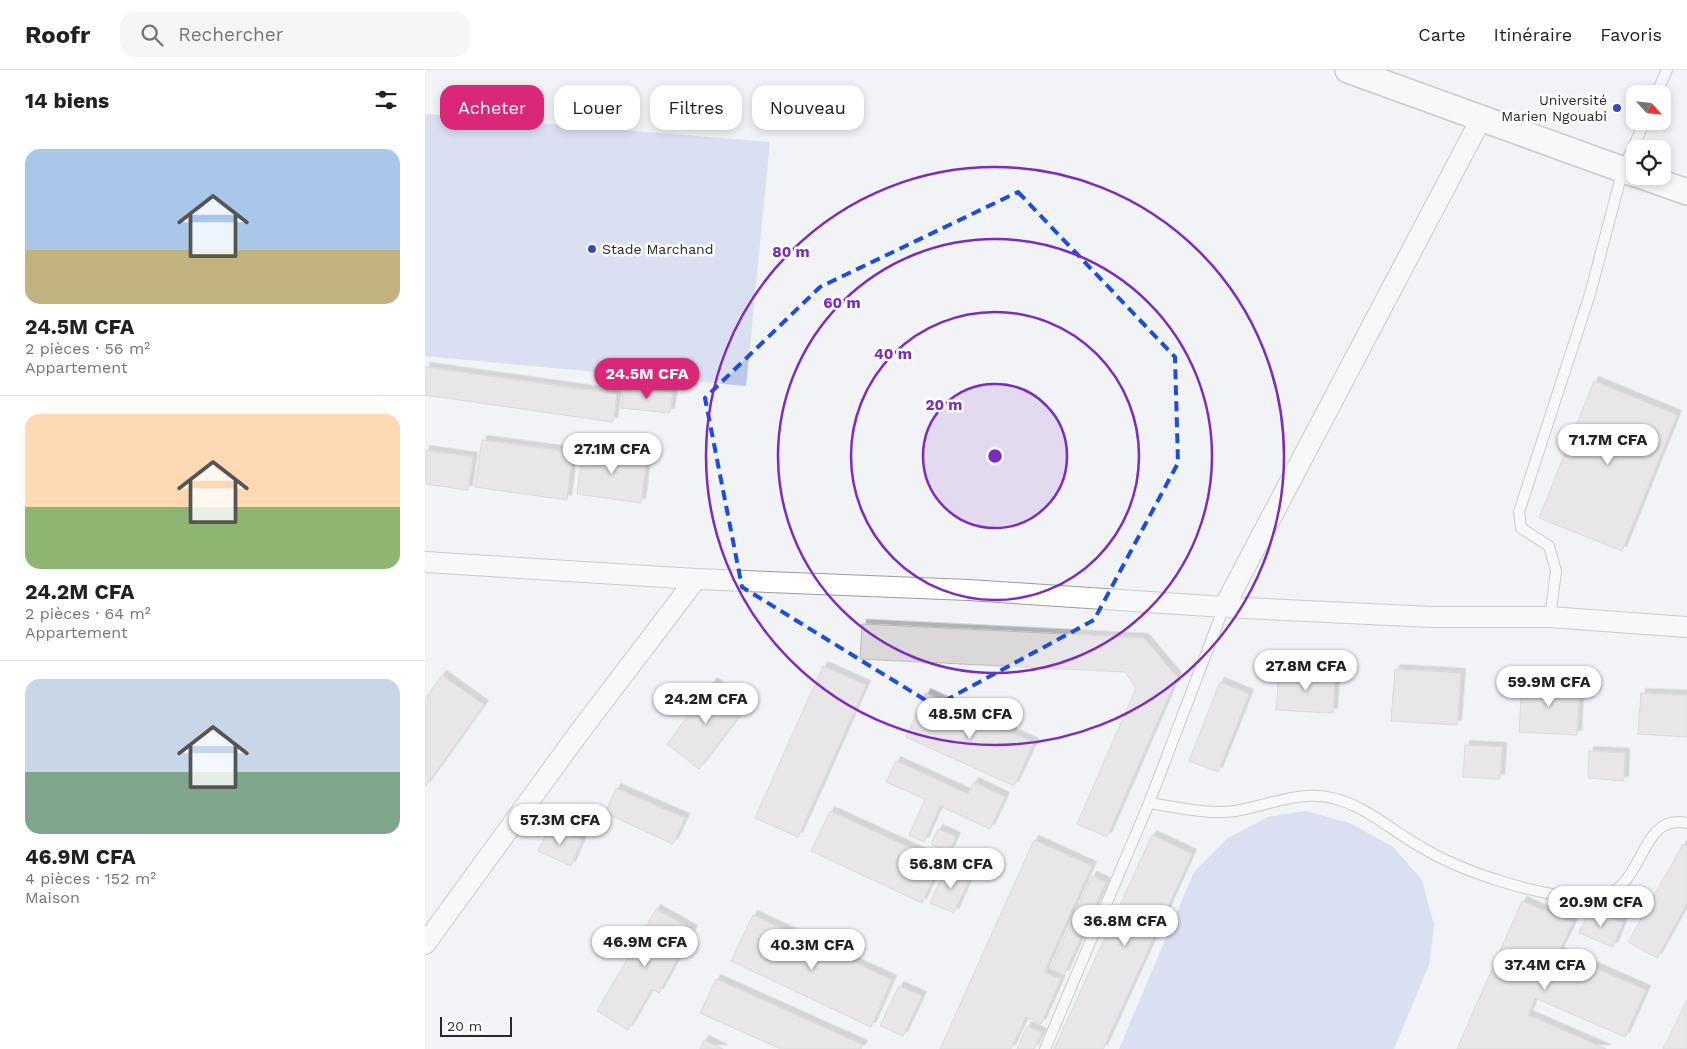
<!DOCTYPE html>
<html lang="fr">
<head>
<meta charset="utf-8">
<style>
	body { margin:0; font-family:"Work Sans",sans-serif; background:#f6f6f6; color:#202124; height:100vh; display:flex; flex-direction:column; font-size:19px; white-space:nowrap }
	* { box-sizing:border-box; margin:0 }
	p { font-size:16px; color:#757577 }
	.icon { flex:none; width:28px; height:28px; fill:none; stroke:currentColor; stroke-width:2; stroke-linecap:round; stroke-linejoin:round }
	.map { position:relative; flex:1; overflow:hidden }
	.side { display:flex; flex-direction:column; background:#fff; width:425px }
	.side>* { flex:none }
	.guide { position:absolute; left:15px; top:15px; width:475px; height:45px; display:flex; gap:10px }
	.needle { width:32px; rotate:117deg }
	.fabs { position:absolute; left:1201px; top:15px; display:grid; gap:10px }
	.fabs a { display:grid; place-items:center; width:45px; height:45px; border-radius:10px; background:#fff; box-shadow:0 2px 8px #0003; font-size:25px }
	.scale { position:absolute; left:15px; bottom:12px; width:72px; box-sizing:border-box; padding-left:5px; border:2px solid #28282a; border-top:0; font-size:14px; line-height:18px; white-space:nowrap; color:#28282a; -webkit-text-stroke:4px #fff; paint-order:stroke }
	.price { position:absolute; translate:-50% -42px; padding:0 11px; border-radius:18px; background:#fff; color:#222; font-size:16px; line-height:32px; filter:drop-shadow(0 1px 2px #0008) }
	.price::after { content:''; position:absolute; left:50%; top:30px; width:15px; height:11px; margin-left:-8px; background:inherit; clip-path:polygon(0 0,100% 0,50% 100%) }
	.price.on { background:#db2777; color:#fff }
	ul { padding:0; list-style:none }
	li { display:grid; align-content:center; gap:10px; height:265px; padding:0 25px }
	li+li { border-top:1px solid #e0e0e0 }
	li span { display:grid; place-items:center; height:155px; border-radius:15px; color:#555 }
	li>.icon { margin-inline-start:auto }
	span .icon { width:90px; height:90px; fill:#fffc; stroke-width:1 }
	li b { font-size:21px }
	h2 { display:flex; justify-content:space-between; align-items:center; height:60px; padding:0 25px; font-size:21px }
	.pill { padding:0 18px; border-radius:15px; background:#fff; box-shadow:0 2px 8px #0003; font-size:18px; line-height:45px }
	.pill.on { background:#db2777; color:#fff }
	header { display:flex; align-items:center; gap:30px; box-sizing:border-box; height:70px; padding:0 25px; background:#fff; border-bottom:1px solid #e0e0e0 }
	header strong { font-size:24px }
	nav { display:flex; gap:28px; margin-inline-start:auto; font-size:18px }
	.search { width:350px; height:45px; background:#f6f6f6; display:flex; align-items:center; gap:12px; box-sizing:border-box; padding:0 18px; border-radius:15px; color:#757577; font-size:19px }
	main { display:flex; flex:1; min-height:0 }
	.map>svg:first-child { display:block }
</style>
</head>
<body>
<header>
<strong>Roofr</strong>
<div class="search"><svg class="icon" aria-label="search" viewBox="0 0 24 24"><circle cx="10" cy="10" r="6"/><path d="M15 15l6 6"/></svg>Rechercher</div>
<nav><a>Carte</a><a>Itinéraire</a><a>Favoris</a></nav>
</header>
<main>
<section class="side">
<h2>14 biens<svg class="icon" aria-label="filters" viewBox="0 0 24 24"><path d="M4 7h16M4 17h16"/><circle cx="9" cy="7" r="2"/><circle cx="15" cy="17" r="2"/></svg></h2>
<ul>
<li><span style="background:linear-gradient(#a9c7e8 65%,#c2b280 0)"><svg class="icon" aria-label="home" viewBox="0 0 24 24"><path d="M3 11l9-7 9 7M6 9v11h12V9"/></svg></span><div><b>24.5M CFA</b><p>2 pièces · 56 m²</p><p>Appartement</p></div></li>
<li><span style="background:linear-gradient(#ffd9b3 60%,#8fb573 0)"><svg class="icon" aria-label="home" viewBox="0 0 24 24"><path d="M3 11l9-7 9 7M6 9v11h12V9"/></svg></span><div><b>24.2M CFA</b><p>2 pièces · 64 m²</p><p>Appartement</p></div></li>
<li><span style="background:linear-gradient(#c9d6e8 60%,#7fa58c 0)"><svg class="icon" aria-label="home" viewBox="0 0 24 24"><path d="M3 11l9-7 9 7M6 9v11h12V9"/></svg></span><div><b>46.9M CFA</b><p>4 pièces · 152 m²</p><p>Maison</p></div></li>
</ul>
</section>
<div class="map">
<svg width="1262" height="979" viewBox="0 0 1262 979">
	<defs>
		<filter id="shadow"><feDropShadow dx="4.5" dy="-4.5" stdDeviation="0" flood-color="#0004"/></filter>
	</defs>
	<rect width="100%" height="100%" fill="#f2f3f6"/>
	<path fill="#bcc8ea" d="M0 44 345 72 321 316 0 286Z
		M880 741 925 753 968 777 997 810 1009 855 1004 895 969 979H694L769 802 803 768 843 747Z"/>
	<path fill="#dbd8da" stroke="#bdbabc" filter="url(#shadow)" d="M0 297 192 324 188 352 0 325Z
		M1169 311 1252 345 1197 481 1114 448Z
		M199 318 248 322 245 343 196 338Z
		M57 370 148 382 142 430 50 417Z
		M158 377 222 386 216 433 152 424Z
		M0 380 48 387 43 420 0 414Z
		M437 554 719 568 752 607 682 767 652 754 711 618 700 602 435 589Z
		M398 596 441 615 373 767 330 748Z
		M970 599 1036 603 1032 655 966 651Z
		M854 601 910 605 908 643 851 640Z
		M17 605 59 635 0 717V629Z
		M1097 610 1155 613 1152 665 1094 662Z
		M288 612 321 637 274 699 242 674Z
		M795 612 824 624 793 702 764 691Z
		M501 623 609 673 589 716 481 667Z
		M1216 623 1262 625V667L1213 664Z
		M1040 675 1077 677 1075 709 1038 707Z
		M1164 681 1200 683 1199 711 1163 708Z
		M471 691 543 724 549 712 580 727 565 759 515 736 499 772 484 765 500 729 461 712Z
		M191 718 260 748 248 774 180 743Z
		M405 741 516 792 497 833 386 781Z
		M125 756 157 770 146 796 113 781Z
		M513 759 531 767 524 782 506 774Z
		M727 765 767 784 678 979H629Z
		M609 770 667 796 619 902 636 909 616 954 601 947 586 979H515Z
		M1258 774 1262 776V834L1232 888 1203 872Z
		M522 796 546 806 529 843 505 833Z
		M667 806 681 812 639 905 625 899Z
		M1097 831 1148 853 1134 882 1221 920 1200 967 1110 928 1103 945 1181 979H1032Z
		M231 839 268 860 234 923 227 919 203 960 172 941Z
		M1165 839 1198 853 1188 877 1154 863Z
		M328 845 467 910 446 957 306 891Z
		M291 909 438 975 436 979H356L275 943Z
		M474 916 497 926 478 966 455 956Z
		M1262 930V979H1238Z
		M602 956 617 963 609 979H592Z
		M279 970 298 979H275Z"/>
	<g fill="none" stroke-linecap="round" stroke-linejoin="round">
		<g stroke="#9b9c9e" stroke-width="12">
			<path id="service" d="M1231 24 1242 0
				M1125 547 1131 501 1124 476 1096 458 1094 442 1165 224 1198 99 1220 51
				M724 733C752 737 783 745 810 741 842 736 874 720 907 728 940 735 967 761 996 777 1039 803 1110 825 1160 828 1224 832 1208 742 1262 753
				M620 979 724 733 799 537"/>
		</g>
		<g stroke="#9b9c9e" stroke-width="22">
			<path id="minor" d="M0 492 271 509 544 520 799 537 1006 547H1125L1262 557
				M799 537 1056 49
				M0 874 153 664 271 509"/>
		</g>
		<g stroke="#9b9c9e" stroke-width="28">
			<path id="tertiary" d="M923 0 1210 104
				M1217 106 1262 122"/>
		</g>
		<use href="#service" stroke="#fff" stroke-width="10"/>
		<use href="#minor" stroke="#fff" stroke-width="20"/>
		<use href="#tertiary" stroke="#fff" stroke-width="25"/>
	</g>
	<path d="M0 0H1262V979H0ZM593 122 750 287 753 393 669 550 510 636 317 517 280 328 395 217Z" fill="#f2f3f6" fill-opacity=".55" fill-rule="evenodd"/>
	<path fill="none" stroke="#1d4ed8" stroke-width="4" stroke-dasharray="10 6" stroke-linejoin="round" d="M593 122 750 287 753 393 669 550 510 636 317 517 280 328 395 217Z"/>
	<circle cx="570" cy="386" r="72" fill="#7b2cbf" fill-opacity=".12"/>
	<g fill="none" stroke="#7b2cbf" stroke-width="2.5">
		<circle cx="570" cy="386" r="72"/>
		<circle cx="570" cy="386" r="144"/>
		<circle cx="570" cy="386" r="217"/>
		<circle cx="570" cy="386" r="289"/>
	</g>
	<g fill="#304cbd" stroke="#fff" stroke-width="2">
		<circle cx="1192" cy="38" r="5"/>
		<circle cx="167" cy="179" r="5"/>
	</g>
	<g text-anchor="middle" stroke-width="5" stroke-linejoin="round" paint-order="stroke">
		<g font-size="14" fill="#28282a" stroke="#fff" text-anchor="end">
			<text x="1182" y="35">Université<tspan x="1182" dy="16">Marien Ngouabi</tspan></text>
			<text x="177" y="184" text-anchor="start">Stade Marchand</text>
		</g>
	</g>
	<circle cx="570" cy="386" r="8" fill="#7b2cbf" stroke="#fff" stroke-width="2.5"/>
	<g font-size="15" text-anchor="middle" font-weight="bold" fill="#7b2cbf" stroke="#fff" stroke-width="5" stroke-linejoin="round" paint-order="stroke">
		<text x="366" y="187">80 m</text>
		<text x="417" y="238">60 m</text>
		<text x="468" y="289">40 m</text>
		<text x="519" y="340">20 m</text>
	</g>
</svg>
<div class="fabs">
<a><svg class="needle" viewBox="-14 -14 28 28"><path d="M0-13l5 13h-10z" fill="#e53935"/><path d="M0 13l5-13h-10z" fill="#757577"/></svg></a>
<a><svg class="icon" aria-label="locate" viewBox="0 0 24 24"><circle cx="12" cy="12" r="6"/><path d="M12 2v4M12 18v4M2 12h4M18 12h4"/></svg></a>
</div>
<div class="scale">20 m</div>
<b class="price on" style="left:222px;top:330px">24.5M CFA</b>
<b class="price" style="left:1183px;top:396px">71.7M CFA</b>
<b class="price" style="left:187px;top:405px">27.1M CFA</b>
<b class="price" style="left:881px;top:622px">27.8M CFA</b>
<b class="price" style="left:1124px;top:638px">59.9M CFA</b>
<b class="price" style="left:281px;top:655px">24.2M CFA</b>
<b class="price" style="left:545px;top:670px">48.5M CFA</b>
<b class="price" style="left:135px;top:776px">57.3M CFA</b>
<b class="price" style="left:526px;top:820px">56.8M CFA</b>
<b class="price" style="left:1176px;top:858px">20.9M CFA</b>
<b class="price" style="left:700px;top:877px">36.8M CFA</b>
<b class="price" style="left:220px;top:898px">46.9M CFA</b>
<b class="price" style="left:387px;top:901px">40.3M CFA</b>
<b class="price" style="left:1120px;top:921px">37.4M CFA</b>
<div class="guide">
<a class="pill on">Acheter</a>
<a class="pill">Louer</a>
<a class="pill">Filtres</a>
<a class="pill">Nouveau</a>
</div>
</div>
</main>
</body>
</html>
